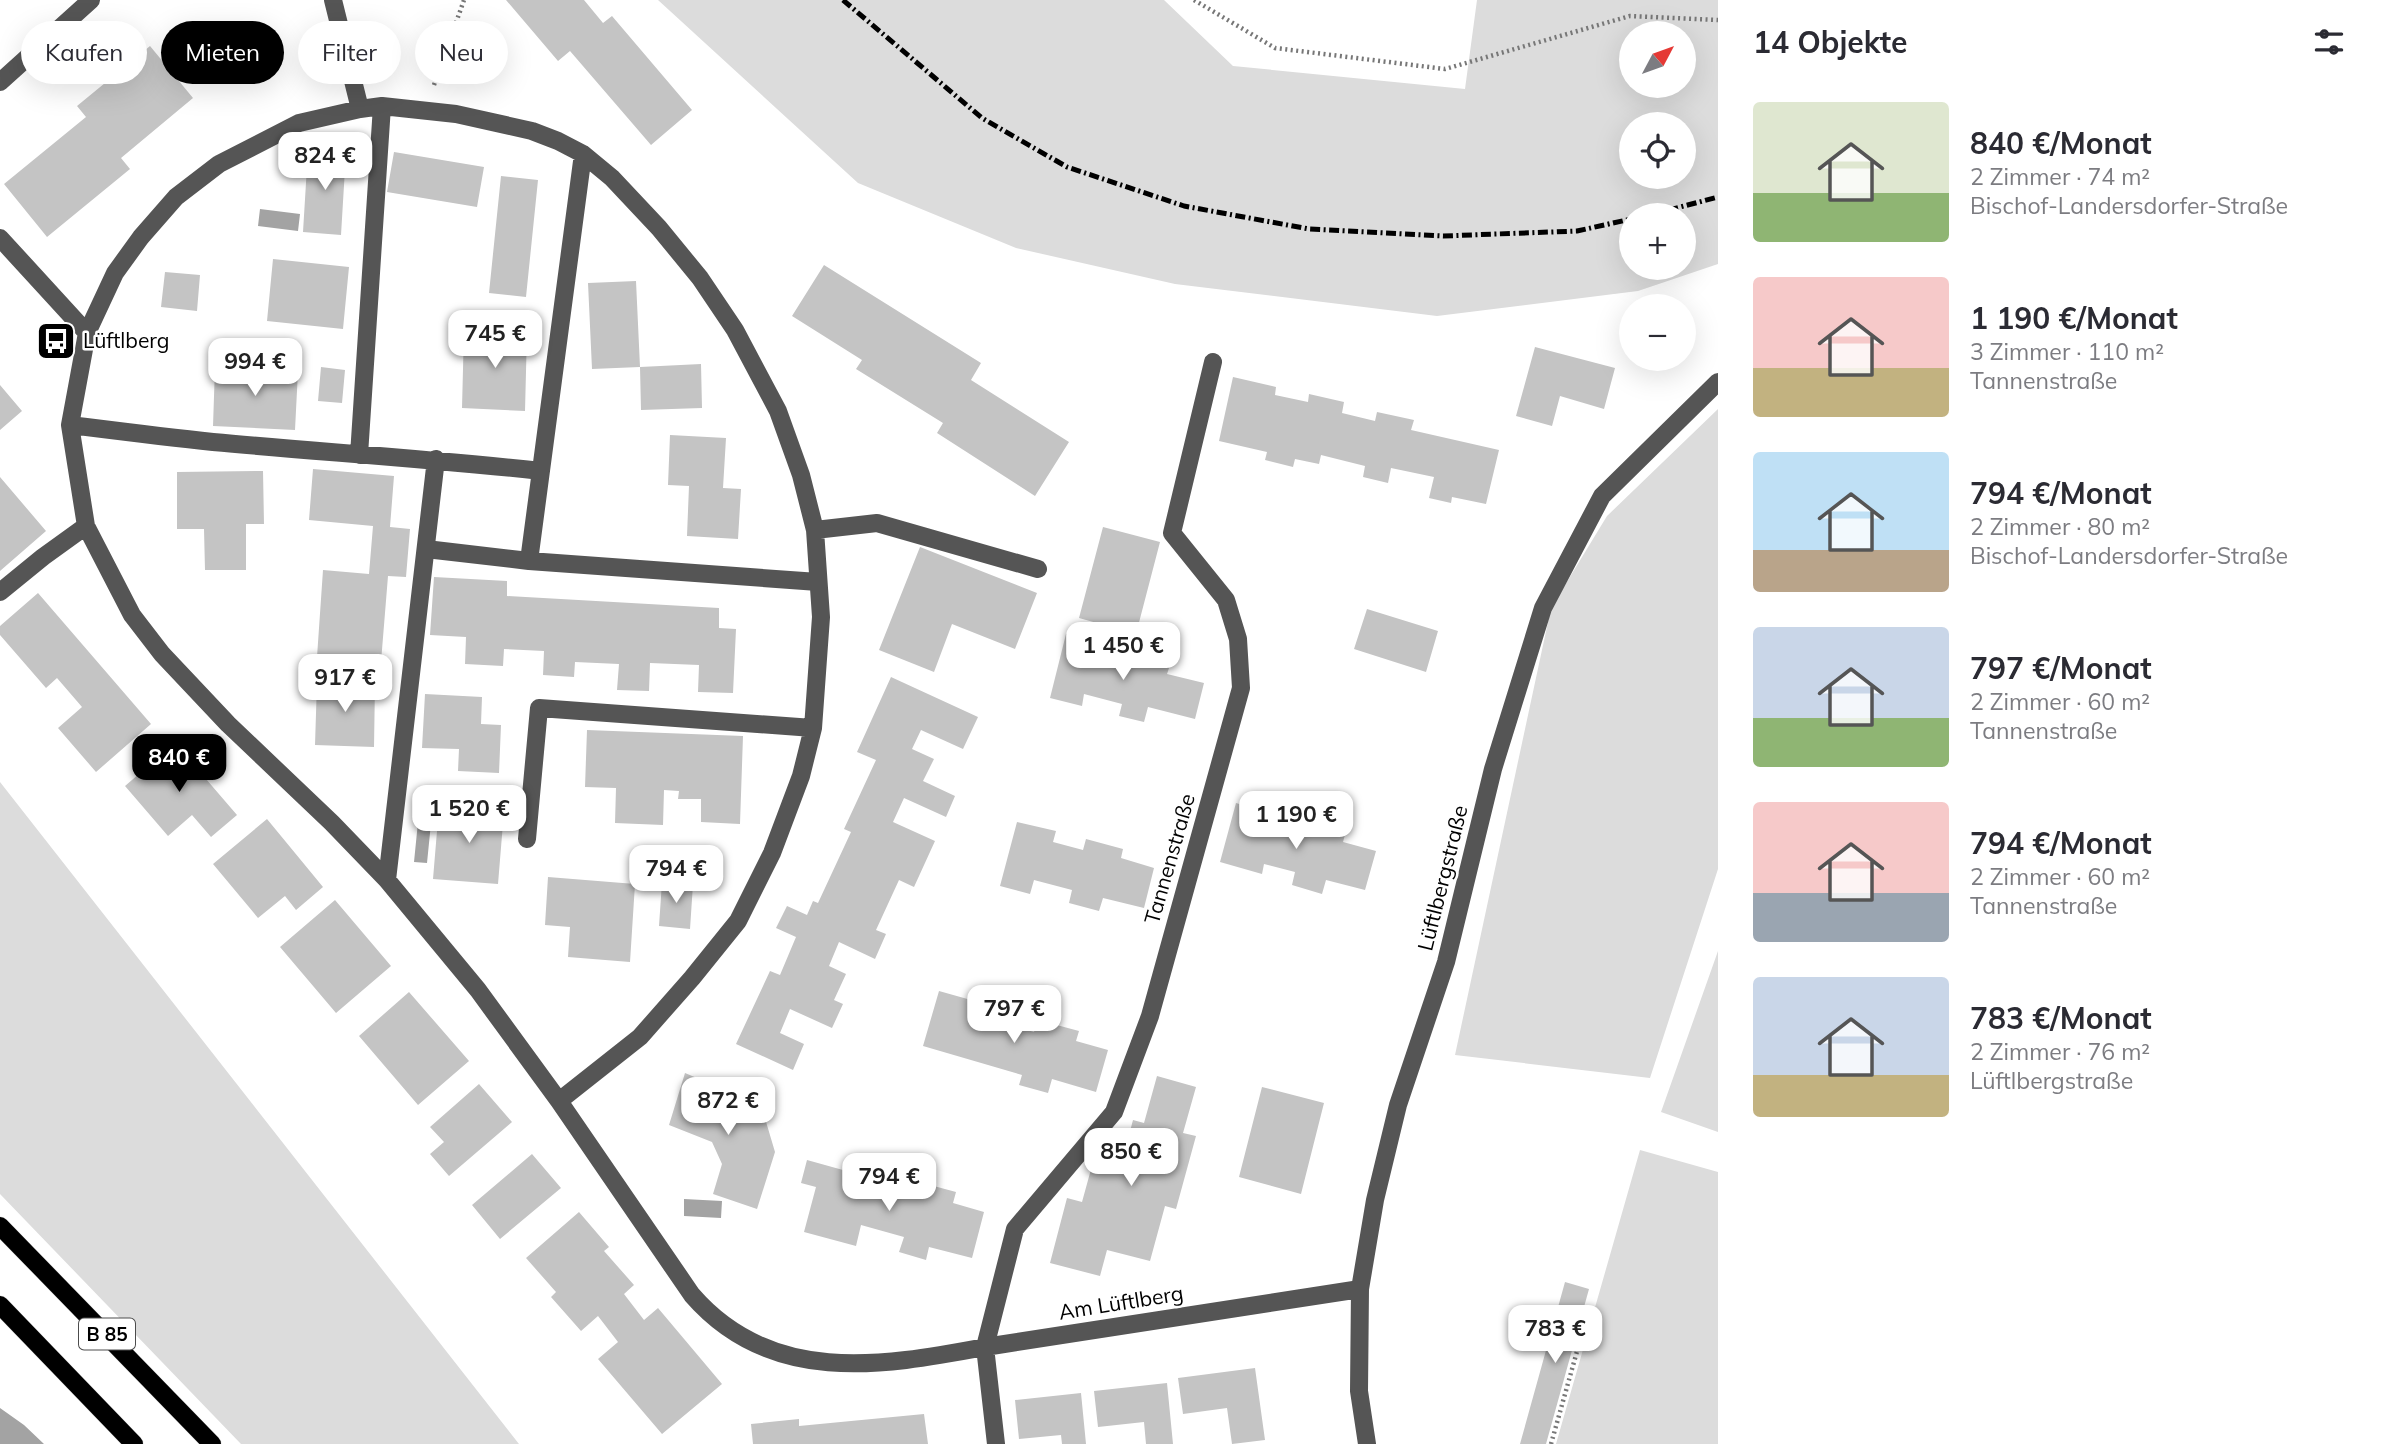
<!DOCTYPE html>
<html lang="de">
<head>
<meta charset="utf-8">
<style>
	body { margin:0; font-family:Mulish,sans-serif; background:#f7f7f7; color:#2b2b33; height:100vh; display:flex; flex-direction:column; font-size:26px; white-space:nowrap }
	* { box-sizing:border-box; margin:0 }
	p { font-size:23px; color:#7c7c81 }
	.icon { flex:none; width:38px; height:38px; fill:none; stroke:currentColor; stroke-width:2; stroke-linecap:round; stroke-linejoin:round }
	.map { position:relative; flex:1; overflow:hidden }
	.panel { display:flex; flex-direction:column; background:#fff; width:665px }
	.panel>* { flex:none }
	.banner { position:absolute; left:21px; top:21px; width:665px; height:63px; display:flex; gap:14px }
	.needle { width:46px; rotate:49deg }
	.controls { position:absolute; left:1619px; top:21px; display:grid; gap:14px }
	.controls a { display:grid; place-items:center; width:77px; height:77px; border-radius:50%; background:#fff; box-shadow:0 7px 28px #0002; font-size:35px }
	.price { position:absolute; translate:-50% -60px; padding:0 16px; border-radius:14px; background:#fff; color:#222; font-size:23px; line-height:46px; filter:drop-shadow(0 2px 4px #0008) }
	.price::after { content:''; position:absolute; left:50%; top:42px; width:21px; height:16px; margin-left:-10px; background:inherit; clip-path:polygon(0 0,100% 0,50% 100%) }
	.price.selected { background:#000; color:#fff }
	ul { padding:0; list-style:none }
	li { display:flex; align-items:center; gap:21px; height:175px; padding:0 35px }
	li span { display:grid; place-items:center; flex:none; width:196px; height:140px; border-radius:7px; color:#555 }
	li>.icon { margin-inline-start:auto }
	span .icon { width:84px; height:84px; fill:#fffc; stroke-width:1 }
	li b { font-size:30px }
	h2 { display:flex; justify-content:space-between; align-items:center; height:84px; padding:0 35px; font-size:30px }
	.chip { padding:0 24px; border-radius:32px; background:#fff; box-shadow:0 7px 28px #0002; font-size:24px; line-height:63px }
	.chip.selected { background:#000; color:#fff }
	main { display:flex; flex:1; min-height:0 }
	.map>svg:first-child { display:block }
</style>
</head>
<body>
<main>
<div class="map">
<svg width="1718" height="1444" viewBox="0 0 1718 1444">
	<rect width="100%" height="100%" fill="#fff"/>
	<path fill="#dcdcdc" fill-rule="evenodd" d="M658 0H1164L1233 66 1465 89 1477 0H1718V264L1638 291 1437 316 1175 284 1016 248 858 183ZM1684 33V86H1631V33ZM1684 124V177H1631V124ZM1631 215H1684V268H1631Z
		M1718 409V869L1650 1078 1455 1055 1551 608 1607 516Z
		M0 782 519 1444H241L0 1194Z
		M1718 951V1132L1661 1112Z
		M1640 1150 1718 1172V1444H1556Z"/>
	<path fill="#a3a3a3" d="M260 209 300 214 298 231 258 226Z
		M418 822 431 823 427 863 414 862Z
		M684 1199 722 1201 721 1218 684 1216Z
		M0 1408 24 1425 44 1444H0Z"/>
	<path fill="#c4c4c4" d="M506 0H584L603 23 612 16 692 110 651 145 570 51 558 61Z
		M150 46 193 98 121 158 130 169 47 237 4 184 86 117 77 106Z
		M308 150 346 152 341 235 303 232Z
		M394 152 484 167 477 207 387 192Z
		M501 176 538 180 526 297 489 293Z
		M273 259 349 267 343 329 267 321Z
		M824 265 981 363 971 380 1069 442 1035 496 937 433 943 423 856 369 862 360 792 316Z
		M165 272 200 275 197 311 161 307Z
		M636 281 640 367 592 369 588 283Z
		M464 330 527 332 525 411 462 408Z
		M1535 347 1615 368 1604 409 1560 396 1552 426 1516 416Z
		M701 364 702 408 641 410 640 367Z
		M215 367 298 371 295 430 213 426Z
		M321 367 345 370 342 403 318 401Z
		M1233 377 1276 387 1275 395 1308 402 1309 394 1344 402 1342 413 1375 421 1377 412 1414 420 1411 430 1499 450 1486 504 1452 497 1451 503 1429 498 1434 477 1391 468 1388 483 1363 477 1365 466 1321 455 1319 464 1295 459 1293 467 1265 460 1267 452 1219 441Z
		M0 385 22 411 0 430Z
		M670 435 726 438 723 488 741 489 738 539 687 536 689 486 668 485Z
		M313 469 394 476 390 527 410 529 406 577 388 576 381 662 317 657 323 570 369 574 373 526 309 520Z
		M263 471 264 524H246V570H205L204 529H177V472Z
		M0 477 46 531 0 571Z
		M1103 527 1160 542 1136 634 1079 618Z
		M920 547 1037 593 1015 649 952 624 934 672 879 650Z
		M434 577 507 581V596L719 608V628L736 629 733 693 698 692 699 665 650 663 649 691 617 690 619 664 575 662 574 677 543 675 544 651 504 649 503 666 465 664 466 637 430 635Z
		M38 593 151 724 96 772 58 728 82 707 57 678 46 688 0 635V626Z
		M1367 609 1438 631 1426 672 1354 649Z
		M1066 634 1097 642 1094 653 1133 662 1135 653 1171 662 1167 674 1204 683 1195 719 1148 707 1144 722 1119 716 1122 704 1084 694 1082 706 1050 698Z
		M891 677 978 717 963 749 921 730 912 749 934 759 923 781 955 796 946 817 904 798 893 822 935 841 914 887 899 880 876 930 886 934 875 959 839 942 829 966 846 974 834 1000 843 1004 832 1028 790 1009 780 1033 804 1044 793 1070 736 1044 770 971 780 975 796 937 776 928 787 906 807 915 813 901 818 903 851 832 844 829 876 760 857 752Z
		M317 682 375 683 374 747 315 745Z
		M425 694 482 697 481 724 501 725 499 773 458 771 459 749 422 748Z
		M587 730 743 736 740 824 701 822V799H678L679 791 664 790 663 825 615 823 616 788 585 787Z
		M175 743 237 815 211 837 192 815 168 836 125 786Z
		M1236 803 1280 816 1279 823 1307 831 1309 821 1346 831 1343 842 1376 851 1365 890 1326 880 1322 894 1292 885 1295 872 1264 864 1262 874 1220 862Z
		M439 807 504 811 498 884 433 879Z
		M267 819 323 887 296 910 285 896 258 918 213 864Z
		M1017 822 1056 831 1053 842 1083 850 1086 839 1123 849 1121 858 1154 868 1144 908 1103 898 1099 911 1069 903 1072 890 1034 880 1030 894 1000 886Z
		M548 877 635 884 630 962 568 957 570 927 545 925Z
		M662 882 693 884 690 929 659 926Z
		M335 900 391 966 336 1013 280 947Z
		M939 991 1010 1011 1006 1024 1034 1032 1038 1020 1079 1031 1076 1041 1108 1050 1096 1092 1052 1079 1048 1093 1019 1085 1022 1075 923 1046Z
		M409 992 469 1061 418 1105 359 1036Z
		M685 1073 761 1105 775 1152 757 1209 713 1194 722 1164 712 1142 669 1125Z
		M1157 1076 1196 1087 1183 1133 1196 1136 1176 1209 1165 1206 1150 1261 1107 1250 1100 1276 1050 1263 1067 1198 1082 1202 1093 1162 1120 1169 1133 1120 1144 1123Z
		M479 1084 512 1122 449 1176 430 1154 444 1142 430 1127Z
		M1262 1087 1324 1103 1301 1194 1239 1177Z
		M532 1154 561 1188 500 1239 472 1205Z
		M807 1160 886 1182 885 1186 915 1194 919 1182 956 1192 953 1203 984 1212 972 1258 929 1247 926 1260 899 1252 904 1237 861 1225 856 1246 804 1232 816 1187 801 1183Z
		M579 1212 609 1247 604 1251 634 1285 624 1294 644 1320 658 1308 722 1384 662 1434 598 1359 618 1342 598 1316 581 1331 551 1297 556 1292 526 1258Z
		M1565 1282 1589 1289 1546 1444H1520Z
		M1255 1368 1265 1440 1232 1444 1227 1408 1183 1414 1178 1378Z
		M1167 1383 1173 1444H1146L1144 1422 1098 1427 1094 1391Z
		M1081 1393 1086 1444H1062L1061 1435 1019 1439 1015 1400Z
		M924 1414 928 1444H753L751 1424 799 1419V1426Z"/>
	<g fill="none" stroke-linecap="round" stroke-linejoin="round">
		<g stroke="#dbdbdb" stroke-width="19">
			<path id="major" d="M0 1226 212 1444
				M0 1305 134 1444"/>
		</g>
		<path stroke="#777" stroke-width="4.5" stroke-dasharray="2 3.5" stroke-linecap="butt" d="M1194 0 1275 48 1445 69 1630 16 1718 20
			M434 85 464 0
			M1551 1444 1583 1330"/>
		<path stroke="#555" stroke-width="18" d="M333 0 360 109
			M0 82 91 0
			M0 238 87 333
			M70 425C118 431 165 437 213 442 322 452 432 459 541 471
			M359 455 382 106
			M815 530 877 523 1038 569
			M426 549 529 561 818 582
			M529 561 583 154
			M0 592 43 557 86 526
			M527 839 539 708 813 728
			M387 880 436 459
			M559 1101 640 1037 692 978 738 921 772 853 801 776 813 728 821 617 815 530 801 475 778 411 735 330 700 278 659 228 612 178 583 154 558 141 532 131 456 114 382 106 360 109 299 123 219 164 176 197 141 237 115 273 87 333 70 425 86 526 132 615 162 654 228 724 332 823 387 880 478 990 559 1101 692 1295C770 1385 880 1367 985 1347L1360 1289
			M996 1444 985 1347 1015 1229 1114 1112 1150 1016 1241 688 1238 639 1226 600 1172 533 1213 362
			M1367 1444 1359 1391 1360 1289 1375 1200 1398 1105 1446 962 1493 769 1543 608 1602 496 1718 382"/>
		<use href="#major" stroke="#000" stroke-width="18"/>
		<path stroke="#000" stroke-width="5" stroke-dasharray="10 3.5 2 3.5" stroke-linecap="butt" d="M843 0 982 118 1067 167 1184 206 1309 229 1443 236 1577 231 1631 219
			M1650 215 1718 197"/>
	</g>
	<defs>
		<g id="bus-square" transform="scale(2.0125)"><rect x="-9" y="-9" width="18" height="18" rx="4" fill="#000" stroke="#fff"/><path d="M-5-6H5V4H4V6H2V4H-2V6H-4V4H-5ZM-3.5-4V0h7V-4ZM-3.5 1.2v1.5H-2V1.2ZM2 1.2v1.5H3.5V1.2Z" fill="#fff"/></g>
	</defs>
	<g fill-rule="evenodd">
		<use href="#bus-square" x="56" y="341"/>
	</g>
	<g text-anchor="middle" stroke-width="5" stroke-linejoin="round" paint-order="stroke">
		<rect fill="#fff" stroke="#4c4c4c" stroke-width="2" x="79" y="1318.5" width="56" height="31" rx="5"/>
		<g font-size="19" font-weight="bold" fill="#000">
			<text x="107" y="1341">B 85</text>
		</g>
		<g font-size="21" fill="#000" stroke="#fff" text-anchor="start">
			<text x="83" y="348">Lüftlberg</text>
		</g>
		<g font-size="21" fill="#000" stroke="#fff">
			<text transform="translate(1170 859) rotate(-74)" y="7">Tannenstraße</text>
			<text transform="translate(1443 878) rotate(-76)" y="7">Lüftlbergstraße</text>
			<text transform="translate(1121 1303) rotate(-9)" y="7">Am Lüftlberg</text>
		</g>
	</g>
</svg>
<div class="controls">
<a><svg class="needle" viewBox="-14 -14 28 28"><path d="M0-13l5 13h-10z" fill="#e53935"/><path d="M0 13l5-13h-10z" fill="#7c7c81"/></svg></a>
<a><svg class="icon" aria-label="locate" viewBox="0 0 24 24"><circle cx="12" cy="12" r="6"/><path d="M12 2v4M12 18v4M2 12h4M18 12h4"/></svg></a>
<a>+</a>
<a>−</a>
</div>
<b class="price" style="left:325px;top:192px">824 €</b>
<b class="price" style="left:495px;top:370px">745 €</b>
<b class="price" style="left:255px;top:398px">994 €</b>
<b class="price" style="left:1123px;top:682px">1 450 €</b>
<b class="price" style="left:345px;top:714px">917 €</b>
<b class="price selected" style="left:179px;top:794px">840 €</b>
<b class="price" style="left:469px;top:845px">1 520 €</b>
<b class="price" style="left:1296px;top:851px">1 190 €</b>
<b class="price" style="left:676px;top:905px">794 €</b>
<b class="price" style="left:1014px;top:1045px">797 €</b>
<b class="price" style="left:728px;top:1137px">872 €</b>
<b class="price" style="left:1131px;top:1188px">850 €</b>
<b class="price" style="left:889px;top:1213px">794 €</b>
<b class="price" style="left:1555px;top:1365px">783 €</b>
<div class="banner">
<a class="chip">Kaufen</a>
<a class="chip selected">Mieten</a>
<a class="chip">Filter</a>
<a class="chip">Neu</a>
</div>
</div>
<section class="panel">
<h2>14 Objekte<svg class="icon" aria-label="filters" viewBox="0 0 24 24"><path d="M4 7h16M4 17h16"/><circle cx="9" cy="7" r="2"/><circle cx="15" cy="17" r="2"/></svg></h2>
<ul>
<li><span style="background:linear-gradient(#dfe7d0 65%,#8fb573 0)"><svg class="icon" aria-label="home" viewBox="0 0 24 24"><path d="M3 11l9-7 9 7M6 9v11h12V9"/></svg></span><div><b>840 €/Monat</b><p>2 Zimmer · 74 m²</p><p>Bischof-Landersdorfer-Straße</p></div></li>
<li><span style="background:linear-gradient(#f6c9c9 65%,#c2b280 0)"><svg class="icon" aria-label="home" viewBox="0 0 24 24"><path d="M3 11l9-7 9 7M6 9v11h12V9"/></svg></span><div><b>1 190 €/Monat</b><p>3 Zimmer · 110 m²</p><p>Tannenstraße</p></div></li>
<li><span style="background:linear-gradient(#bfe0f5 70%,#b9a48a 0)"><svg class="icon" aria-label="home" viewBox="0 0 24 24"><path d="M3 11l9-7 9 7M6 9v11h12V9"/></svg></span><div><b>794 €/Monat</b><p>2 Zimmer · 80 m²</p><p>Bischof-Landersdorfer-Straße</p></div></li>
<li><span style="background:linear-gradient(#c9d6e8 65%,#8fb573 0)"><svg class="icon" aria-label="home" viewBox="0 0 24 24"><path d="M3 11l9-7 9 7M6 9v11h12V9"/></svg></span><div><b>797 €/Monat</b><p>2 Zimmer · 60 m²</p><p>Tannenstraße</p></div></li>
<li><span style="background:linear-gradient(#f6c9c9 65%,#9aa5b1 0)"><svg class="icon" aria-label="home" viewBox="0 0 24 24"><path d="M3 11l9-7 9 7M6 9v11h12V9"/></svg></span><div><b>794 €/Monat</b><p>2 Zimmer · 60 m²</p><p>Tannenstraße</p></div></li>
<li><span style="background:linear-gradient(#c9d6e8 70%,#c2b280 0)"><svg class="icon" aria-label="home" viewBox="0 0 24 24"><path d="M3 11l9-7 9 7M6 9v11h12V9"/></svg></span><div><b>783 €/Monat</b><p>2 Zimmer · 76 m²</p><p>Lüftlbergstraße</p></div></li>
</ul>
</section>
</main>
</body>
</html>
